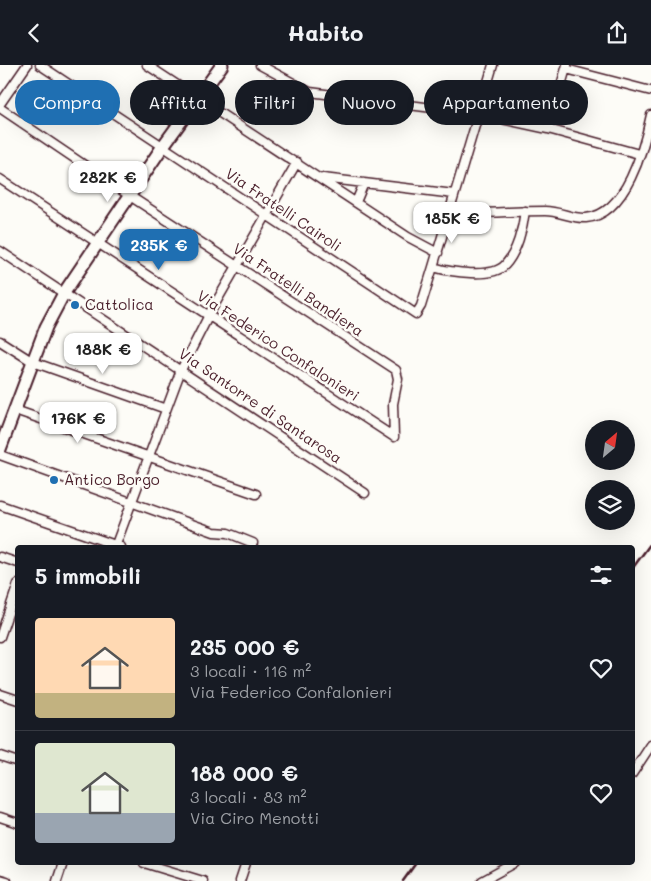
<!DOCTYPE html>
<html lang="it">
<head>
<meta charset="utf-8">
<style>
	body { margin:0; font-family:Mali,sans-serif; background:#20242c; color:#f1f3f6; height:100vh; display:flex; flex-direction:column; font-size:19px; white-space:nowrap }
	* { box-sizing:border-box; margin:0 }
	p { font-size:16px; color:#9ea1a6 }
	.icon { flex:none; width:28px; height:28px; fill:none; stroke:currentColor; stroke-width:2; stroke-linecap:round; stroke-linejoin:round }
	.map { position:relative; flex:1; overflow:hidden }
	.sheet { position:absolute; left:15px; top:480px; width:620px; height:320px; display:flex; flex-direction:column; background:#171b24; border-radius:5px; box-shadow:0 5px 20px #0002 }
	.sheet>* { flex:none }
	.top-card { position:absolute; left:15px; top:15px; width:621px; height:45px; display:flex; gap:10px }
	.needle { width:32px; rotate:29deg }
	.tools { position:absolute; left:585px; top:355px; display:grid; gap:10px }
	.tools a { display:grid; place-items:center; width:50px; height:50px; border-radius:50%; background:#171b24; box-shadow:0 5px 20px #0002; font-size:25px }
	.price { position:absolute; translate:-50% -42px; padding:0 11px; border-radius:10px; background:#fff; color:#222; font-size:16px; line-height:32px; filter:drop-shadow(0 1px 2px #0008) }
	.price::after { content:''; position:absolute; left:50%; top:30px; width:15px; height:11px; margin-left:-8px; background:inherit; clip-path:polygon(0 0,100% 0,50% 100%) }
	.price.current { background:#1f6fb2; color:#fff }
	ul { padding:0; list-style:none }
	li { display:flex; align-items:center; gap:15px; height:125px; padding:0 20px }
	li+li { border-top:1px solid #363941 }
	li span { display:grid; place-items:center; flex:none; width:140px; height:100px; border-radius:5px; color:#555 }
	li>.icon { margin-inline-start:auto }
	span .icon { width:60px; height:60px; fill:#fffc; stroke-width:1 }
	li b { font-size:21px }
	h2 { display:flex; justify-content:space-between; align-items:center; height:60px; padding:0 20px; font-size:21px }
	.tag { padding:0 18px; border-radius:22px; background:#171b24; box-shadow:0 5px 20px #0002; font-size:18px; line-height:45px }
	.tag.current { background:#1f6fb2; color:#fff }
	header { display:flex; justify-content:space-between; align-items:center; height:65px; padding:0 20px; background:#171b24; font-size:22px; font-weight:700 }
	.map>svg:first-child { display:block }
</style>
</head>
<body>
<header><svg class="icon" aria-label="back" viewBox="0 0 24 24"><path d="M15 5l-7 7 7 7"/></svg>Habito<svg class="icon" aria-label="share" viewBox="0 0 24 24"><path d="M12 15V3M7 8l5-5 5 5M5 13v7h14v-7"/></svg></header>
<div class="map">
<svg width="651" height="816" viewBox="0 0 651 816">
	<rect width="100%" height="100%" fill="#fdfcf7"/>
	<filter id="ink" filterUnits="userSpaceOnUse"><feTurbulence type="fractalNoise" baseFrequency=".02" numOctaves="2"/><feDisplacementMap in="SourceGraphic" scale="10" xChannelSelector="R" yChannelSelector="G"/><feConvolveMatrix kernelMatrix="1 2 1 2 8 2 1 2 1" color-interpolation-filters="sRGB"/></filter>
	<g filter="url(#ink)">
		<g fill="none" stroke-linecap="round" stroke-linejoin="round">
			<g stroke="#4a1f2b" stroke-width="11">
				<path id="minor" d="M40 0 416 249 421 241 433 202 493 0
					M147 0 408 172 438 188
					M260 0 310 27 478 49 548 64 639 89
					M566 4 651 26
					M0 39 27 0
					M0 43 136 135 396 305 398 314 393 339 394 372
					M548 64 567 0
					M323 113 454 129
					M0 114 394 372
					M356 137 364 118
					M449 149C481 149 513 146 545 146 559 146 573 154 586 153 626 150 644 83 651 50
					M0 186 365 428
					M433 202C450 207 492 214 505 200 517 187 523 163 525 146
					M0 276 33 297 166 344
					M15 345 256 429
					M0 390 214 467 228 468 253 478
					M0 440 121 482
					M115 482 181 305 211 246 297 97
					M0 492 18 498
					M0 572 18 519
					M0 629 18 635
					M0 691 18 697
					M632 709 651 680
					M0 752 18 758
					M144 798 203 816
					M0 814 7 816
					M57 816 63 798
					M240 816 246 798
					M482 816 515 798"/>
			</g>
			<g stroke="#4a1f2b" stroke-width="15">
				<path id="secondary" d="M0 384 46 262 64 228 163 81 222 0"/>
			</g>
			<use href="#minor" stroke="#fdfcf7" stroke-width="8"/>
			<use href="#secondary" stroke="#fdfcf7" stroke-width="11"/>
			<path stroke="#4a1f2b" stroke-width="2.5" d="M632 504 651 478
				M403 816 416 798"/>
		</g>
	</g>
	<g fill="#1f6fb2" stroke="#fdfcf7" stroke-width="2">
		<circle cx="75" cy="240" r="5"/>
		<circle cx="54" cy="415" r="5"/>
	</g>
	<g text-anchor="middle" stroke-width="5" stroke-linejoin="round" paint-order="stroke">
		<g font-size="15" fill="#4a1f2b" stroke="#fdfcf7">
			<text transform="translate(283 145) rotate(34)" y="5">Via Fratelli Cairoli</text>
			<text transform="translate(298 225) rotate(34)" y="5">Via Fratelli Bandiera</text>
			<text transform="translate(278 281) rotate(33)" y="5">Via Federico Confalonieri</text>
			<text transform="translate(260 341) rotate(34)" y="5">Via Santorre di Santarosa</text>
		</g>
		<g font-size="15" fill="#4a1f2b" stroke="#fdfcf7" text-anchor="start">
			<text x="85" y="245">Cattolica</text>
			<text x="64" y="420">Antico Borgo</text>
		</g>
	</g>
</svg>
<div class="tools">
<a><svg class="needle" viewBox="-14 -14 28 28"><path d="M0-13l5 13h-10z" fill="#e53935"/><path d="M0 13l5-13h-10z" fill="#9ea1a6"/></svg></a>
<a><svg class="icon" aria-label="layers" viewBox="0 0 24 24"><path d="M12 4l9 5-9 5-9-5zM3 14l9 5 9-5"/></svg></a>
</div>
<b class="price" style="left:108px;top:138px">282K €</b>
<b class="price" style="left:452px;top:179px">185K €</b>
<b class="price current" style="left:159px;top:206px">235K €</b>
<b class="price" style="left:103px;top:310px">188K €</b>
<b class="price" style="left:78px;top:379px">176K €</b>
<div class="top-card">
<a class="tag current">Compra</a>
<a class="tag">Affitta</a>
<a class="tag">Filtri</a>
<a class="tag">Nuovo</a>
<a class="tag">Appartamento</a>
</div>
<section class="sheet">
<h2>5 immobili<svg class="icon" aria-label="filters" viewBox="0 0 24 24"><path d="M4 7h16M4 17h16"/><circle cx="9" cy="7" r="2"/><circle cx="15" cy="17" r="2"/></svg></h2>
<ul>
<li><span style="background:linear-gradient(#ffd9b3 75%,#c2b280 0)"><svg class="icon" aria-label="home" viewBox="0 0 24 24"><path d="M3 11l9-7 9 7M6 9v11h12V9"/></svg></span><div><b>235 000 €</b><p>3 locali · 116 m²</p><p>Via Federico Confalonieri</p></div><svg class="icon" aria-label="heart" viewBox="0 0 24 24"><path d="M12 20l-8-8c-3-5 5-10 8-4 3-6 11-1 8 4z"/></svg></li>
<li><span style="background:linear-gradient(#dfe7d0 70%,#9aa5b1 0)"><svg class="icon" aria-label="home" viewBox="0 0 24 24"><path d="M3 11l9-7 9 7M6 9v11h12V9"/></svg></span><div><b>188 000 €</b><p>3 locali · 83 m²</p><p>Via Ciro Menotti</p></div><svg class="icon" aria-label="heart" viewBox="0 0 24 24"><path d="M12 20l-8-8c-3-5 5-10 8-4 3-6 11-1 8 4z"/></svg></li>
</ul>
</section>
</div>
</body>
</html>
